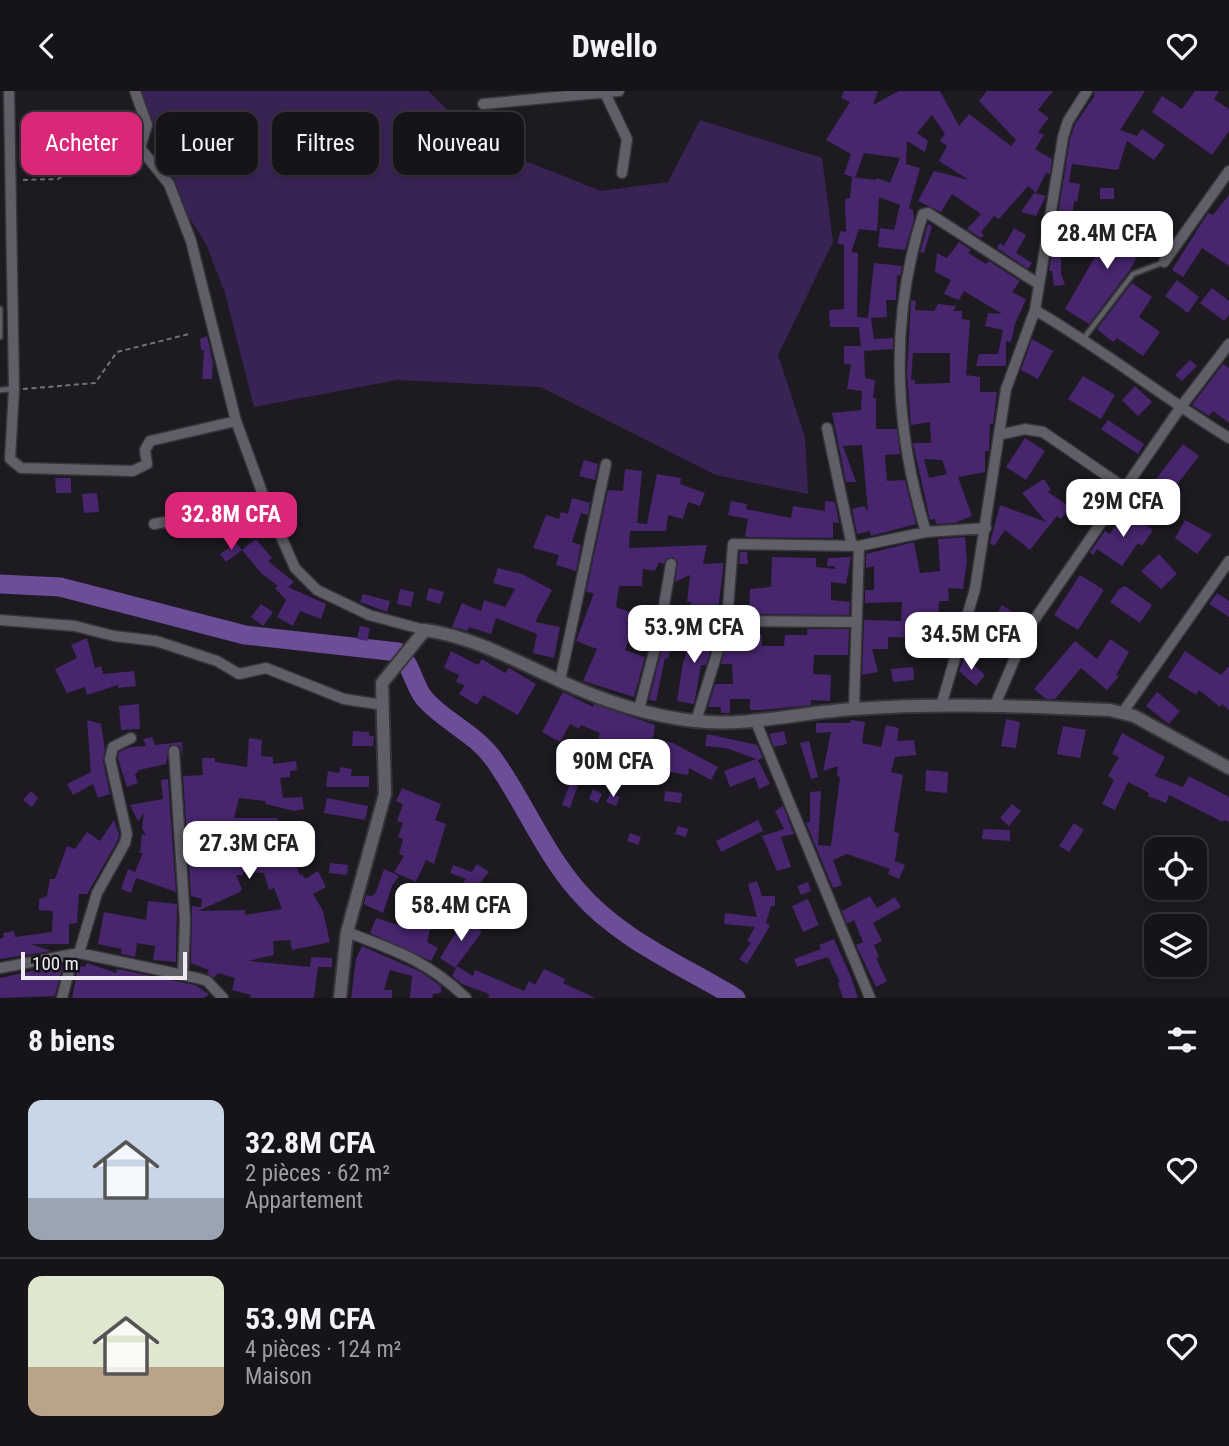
<!DOCTYPE html>
<html lang="fr">
<head>
<meta charset="utf-8">
<style>
	body { margin:0; font-family:"Roboto Condensed",sans-serif; background:#1f1d22; color:#f1f3f6; height:100vh; display:flex; flex-direction:column; font-size:26px; white-space:nowrap }
	* { box-sizing:border-box; margin:0 }
	p { font-size:23px; color:#9e9ea2 }
	.icon { flex:none; width:38px; height:38px; fill:none; stroke:currentColor; stroke-width:2; stroke-linecap:round; stroke-linejoin:round }
	.map { position:relative; height:907px; overflow:hidden }
	.sheet { display:flex; flex-direction:column; background:#161419; flex:1 }
	.sheet>* { flex:none }
	.guide { position:absolute; left:21px; top:21px; width:700px; height:63px; display:flex; gap:14px }
	.buttons { position:absolute; left:1144px; top:746px; display:grid; gap:14px }
	.buttons a { display:grid; place-items:center; width:63px; height:63px; border-radius:14px; background:#161419; box-shadow:0 4px 10px #0003,0 0 0 2px #353338; font-size:35px }
	.scale { position:absolute; left:21px; bottom:18px; width:166px; box-sizing:border-box; padding-left:7px; border:4px solid #eeecf1; border-top:0; font-size:19px; line-height:24px; white-space:nowrap; color:#eeecf1; -webkit-text-stroke:5px #141118; paint-order:stroke }
	.price { position:absolute; translate:-50% -60px; padding:0 16px; border-radius:14px; background:#fff; color:#222; font-size:23px; line-height:46px; filter:drop-shadow(0 2px 4px #0008) }
	.price::after { content:''; position:absolute; left:50%; top:42px; width:21px; height:16px; margin-left:-10px; background:inherit; clip-path:polygon(0 0,100% 0,50% 100%) }
	.price.on { background:#db2777; color:#fff }
	ul { padding:0; list-style:none }
	li { display:flex; align-items:center; gap:21px; height:175px; padding:0 28px }
	li+li { border-top:2px solid #353338 }
	li span { display:grid; place-items:center; flex:none; width:196px; height:140px; border-radius:14px; color:#555 }
	li>.icon { margin-inline-start:auto }
	span .icon { width:84px; height:84px; fill:#fffc; stroke-width:1 }
	li b { font-size:30px }
	h2 { display:flex; justify-content:space-between; align-items:center; height:84px; padding:0 28px; font-size:30px }
	.tag { padding:0 24px; border-radius:14px; background:#161419; box-shadow:0 4px 10px #0003,0 0 0 2px #353338; font-size:24px; line-height:63px }
	.tag.on { background:#db2777; color:#fff }
	header { display:flex; justify-content:space-between; align-items:center; height:91px; padding:0 28px; background:#161419; font-size:32px; font-weight:700 }
	.map>svg:first-child { display:block }
</style>
</head>
<body>
<header><svg class="icon" aria-label="back" viewBox="0 0 24 24"><path d="M15 5l-7 7 7 7"/></svg>Dwello<svg class="icon" aria-label="heart" viewBox="0 0 24 24"><path d="M12 20l-8-8c-3-5 5-10 8-4 3-6 11-1 8 4z"/></svg></header>
<div class="map">
<svg width="1229" height="907" viewBox="0 0 1229 907">
	<rect width="100%" height="100%" fill="#1d1a21"/>
	<path fill="#392355" d="M141 0H428L483 53 601 100 668 91 700 29 822 67 833 151 778 264 805 346 808 403 716 384 541 296 397 289 254 316 225 202 206 153 187 123Z"/>
	<g fill="none" stroke-linecap="round" stroke-linejoin="round">
		<path stroke="#6c4d98" stroke-width="19" d="M0 493 60 496 245 544 398 561C412 574 413 593 424 607 443 630 476 642 495 670 525 713 544 761 578 800 620 849 682 874 736 907"/>
	</g>
	<path fill="#47266e" fill-rule="evenodd" d="M844 0H878L873 14 899 0H940L959 35 969 23 1011 55 1016 49 979 10 987 0H1053L1038 19 1049 27 1038 41 1044 44 1035 58 1052 68 1050 83 1046 82 1036 102 1028 95 999 128 994 125 981 141 984 144 981 147 967 138 981 123 952 103 941 121 918 110 934 80 969 89 939 70 947 55 940 50 945 43 932 24 917 42 928 50 925 61 907 50 906 73 920 77 909 117 913 119 914 129 905 159 878 156 880 137 894 139 900 114 879 106 877 140 859 138 851 161 858 162 857 226 868 227 874 172 902 175 900 185 897 184 896 209H886L887 226 871 227 874 248 893 247V258L864 260 865 287 875 289 873 307H876V338H897L900 363 885 364 887 390 905 389 916 433 871 445 870 440 857 443 852 418 864 415 868 420 862 354 843 355 856 391H846L832 322 861 319 862 300 847 298 851 273H844V255H861L859 236H830L829 219 844 218V154L837 152 841 140 846 141 845 108 850 107 852 86 876 89 877 87 890 92 900 67 864 62 855 87 844 83 851 63 826 49 850 11 841 7Z
		M1094 0H1145L1120 39 1137 45 1142 38 1165 54 1154 69 1127 50 1118 79 1072 73 1069 91 1080 93 1077 111 1074 110 1070 145 1061 146V183L1065 194 1054 195 1052 180H1049L1070 48 1075 33 1094 6Z
		M1195 0H1219L1214 8 1229 18V40L1212 64 1152 21 1162 5 1182 18Z
		M1100 97H1114V108H1100Z
		M1034 102 1046 105 1036 125 1021 121Z
		M1229 104V175L1202 157 1183 186 1172 179 1208 122 1213 124Z
		M1118 128 1150 144 1129 180 1089 233 1065 218 1096 164 1102 168 1112 150 1108 148Z
		M928 133 932 135 924 162 920 161Z
		M1014 137 1026 144 1016 162 1032 172 1028 178 997 157 1000 152 1004 155Z
		M959 151 971 159 968 162 986 173 989 170 1020 190 1012 201 1026 208 1015 233 1011 251 1006 250V275H976L979 263H998L1003 239 985 235 988 222 1002 223 964 200 959 209 944 203 951 189 935 181 937 162 947 167Z
		M1177 189 1199 206 1188 222 1165 205Z
		M1132 192 1152 206 1139 226 1160 241 1143 265 1117 247 1113 251 1097 238Z
		M1212 197 1229 210V224L1224 230 1200 212Z
		M911 209 916 210 915 219 934 220 938 213 956 215 953 220H962V228L970 229 966 284 980 286V301H997L993 333H990L989 360H985V381L958 386 972 425 955 432 936 433 935 428 930 429 915 361 913 352H931L930 331 911 334 907 282ZM913 262H950V292L915 293V289H911ZM924 368 942 369 947 383 929 387Z
		M207 245 213 272 212 288H202L204 259H201L200 248Z
		M1032 248 1053 260 1038 288 1021 279Z
		M1190 269 1197 275 1182 290 1175 284Z
		M1223 273 1229 277V332L1213 320 1209 325 1192 314Z
		M1083 285 1115 304 1101 328 1068 308Z
		M1135 295 1152 311 1138 325 1122 309Z
		M1108 329 1144 353 1138 363 1101 338Z
		M1025 347 1045 360 1026 389 1006 376Z
		M1183 353 1199 365 1169 404 1153 392Z
		M584 369 598 373 595 389 579 385Z
		M625 378 642 380 637 432 647 433 657 383 681 387 680 393 705 402 700 415 688 411 683 428 668 424 666 440H630L629 457 707 454 703 473 723 472V480L717 525 690 520 691 511H687L690 484 675 491 678 471 673 466 666 468 664 473 659 471 655 480 643 478 642 495H619L616 516 638 524 625 559 645 566 634 606 583 590 597 558 576 550 594 502 586 501 608 399 623 400Z
		M55 387H71V402H56Z
		M1044 388 1051 399 1048 401 1070 416 1061 428 1057 425 1030 459 1005 439 994 455 990 452 1000 414 1046 431 1022 402Z
		M97 402 99 421 84 422 82 403Z
		M572 407 590 412 588 424 581 422 572 451 581 454 576 480 556 474 559 464 533 457 546 424 559 428 561 421 568 423Z
		M731 410 747 413 746 418 791 427 793 415 825 420V410L835 411 839 432 833 431V447L748 446 745 445 748 428 728 424Z
		M1124 420 1153 439 1142 455 1138 452 1122 475 1097 458 1093 464 1090 461 1105 440 1110 443Z
		M1185 429 1212 444 1197 463 1175 447Z
		M965 446 967 470 963 498 948 497 949 510H939L938 548 888 546V558H872L878 581 862 584 864 529 901 530 902 511 865 512V499H874V475L866 477V463L914 451 920 482 940 480 938 448Z
		M256 448 272 467 268 470 294 491 288 496 326 513 321 528 300 520 293 535 277 526 286 509 275 497 278 495 261 482 242 459Z
		M236 452 242 459 226 471 220 463Z
		M740 461H747L748 473H739Z
		M1159 463 1177 483 1161 498 1141 480Z
		M772 466 816 467V476L835 478V475H827L828 467 851 466 846 493 831 491V509L850 511 849 524 749 523 750 498 771 496Z
		M498 477 522 483 552 499 535 531 560 536 554 567 533 562 537 543 496 527 491 543 469 536 468 540 452 536 462 512 481 520 484 509 505 516 515 498 493 492Z
		M1080 484 1104 499 1078 539 1054 524Z
		M1125 495 1152 514 1140 532 1110 511 1119 498Z
		M429 497 444 501 440 513 426 509Z
		M400 498 414 501 411 516 397 513Z
		M1217 502 1229 510V526L1209 513Z
		M363 503 390 510 387 521 360 511Z
		M261 513 273 521 263 535 251 526Z
		M1002 514 1021 526 1008 546 990 534Z
		M668 534 675 535 668 568 665 567 656 610 649 609Z
		M360 535 370 537 367 550 357 548Z
		M807 538H849L848 564H814L813 583 831 584 830 610 811 609V614L762 619H750V608H730V622H721V616H708L715 593H733L732 573H721L730 544H762V555H784L785 544H807Z
		M694 540 715 543 706 574H701L694 613 677 610 683 572Z
		M87 547 95 577 101 575 103 583 134 580 136 595 118 597V594L87 604 85 596 67 602 55 578 77 567 71 554Z
		M1110 548 1129 561 1116 584 1119 585 1107 599 1081 577 1055 608H1046L1034 598 1075 550 1097 568Z
		M451 560 478 574 482 568 505 582 509 577 536 593 518 624 483 604 477 614 459 603 465 594 456 591 459 584 444 577Z
		M1185 560 1221 584 1229 575V619L1222 613 1220 616 1199 599 1196 604 1168 586Z
		M965 566 985 584 976 595 959 580Z
		M913 576 914 589 893 591 891 578Z
		M563 601 593 616 594 613 655 634 653 648 673 652 718 676 711 689 689 677 688 684 663 680 644 675 647 664 632 657 625 678 613 651 607 669 593 665 600 642 581 634 579 638 570 633 560 651 542 641Z
		M1157 601 1180 620 1169 633 1146 615Z
		M139 613 140 638 121 639 119 615Z
		M1006 628 1020 631 1016 657 1001 655Z
		M87 629 101 633 105 659 103 670 110 703 98 707 93 693 73 704 67 693 91 681Z
		M851 629 865 631 862 652 881 656 886 634 899 637 897 650 914 649 916 664 895 666 891 681 903 684 894 741 899 742 895 770 905 774 899 788 888 783 890 778 847 763 833 769 842 794 833 797 806 732 810 731V701L821 700 818 754 831 755 840 686 837 685 838 675 823 680 831 641 816 642V632H850Z
		M1063 635 1086 639 1080 667 1057 663Z
		M353 640 369 641V645H374L373 655H352Z
		M784 640 787 653 774 656 769 643Z
		M1122 642 1165 666 1155 685 1183 696 1189 685 1229 706V731L1224 729 1223 731 1169 704 1166 712 1148 705 1149 702 1128 691 1115 719 1102 713 1114 689 1108 685 1119 666 1112 663Z
		M707 643 757 654 763 667 758 669 770 693 759 698 755 686 730 696 724 680 756 668 726 657 705 655Z
		M152 646 155 654 182 651 183 666 180 655 170 654 166 673 139 679 135 684 138 692 127 696 118 668 119 661 130 656 146 655 143 648Z
		M249 647 262 649 261 665 273 666V673L296 670 297 679 290 680V686L280 687 283 707 302 706 304 718 294 720 266 713 265 710 239 707 234 727H278L277 750 287 747 300 784 302 783 305 788 318 780 326 796 313 803 323 820 330 851 292 859 290 849 273 850 274 864 248 870 310 876 311 866 332 867V876H318L314 907H250L251 904 232 899 235 887 218 882 214 887 207 882 209 879 191 872 192 815 201 816 202 808 191 805 183 685 203 684 202 667H215V671L247 676ZM237 744H256L255 761 239 762ZM243 781 264 782 269 799 274 797 282 818 245 824V819L198 820 240 801 242 798 236 784H243Z
		M809 650 818 686 811 688 800 652Z
		M340 676 352 678 351 685H369V696H326L328 680 339 682Z
		M926 679 948 681 947 702 925 700Z
		M572 687 580 689 570 717 562 714Z
		M168 688 176 801 136 787 131 802 121 798 128 778 135 781 143 762H140L142 743 146 745 142 737 144 722 138 730 130 714 163 708 161 689Z
		M402 697 441 713 435 729 446 733 434 773 426 769 416 791 394 781 404 765 399 763 403 748 398 746 403 732 397 730 403 713 396 710Z
		M593 698 602 703 598 712 589 708Z
		M31 700 38 707 32 716 23 709Z
		M665 700 682 702 681 712 664 710Z
		M610 702 620 706 616 715 606 711Z
		M327 707 368 715 365 729 324 722Z
		M1012 713 1021 720 1009 735 1000 727Z
		M783 715 794 743 781 746 791 776 777 780 762 745 784 738 775 720Z
		M114 729 119 743 118 749 87 803H79L77 832 69 833V853H31L51 860 0 868V848L4 846 3 842 14 840 15 846 52 841 53 820 39 819V808L47 805 50 788H55L67 755 75 758 87 741 100 750Z
		M758 729 763 740 721 761 716 750Z
		M1074 732 1084 739 1069 761 1059 755Z
		M678 735 688 738 686 746 675 743Z
		M983 738 1010 739V750L982 748Z
		M630 742 641 746 638 754 627 750Z
		M330 772 348 774 347 784 329 782Z
		M477 773 489 781 453 826 432 810 421 833 430 838 427 851 438 857 431 870 370 842 376 827 402 835 416 797 448 812 466 788 450 782 453 774 472 781Z
		M384 778 399 785 392 795 383 822 364 813 366 804 372 805 376 801Z
		M757 790 762 805H775V815H771L766 832 770 835 747 873 739 868 751 852 747 850 755 836 724 833 725 822 757 826 748 793Z
		M808 791 811 800 801 804 797 795Z
		M870 805 877 817 895 806 901 816 873 832 882 850 874 854 879 866 876 867 887 890 876 896 856 854 863 851 854 829 847 833 842 820Z
		M808 808 819 834 803 841 792 815Z
		M148 810 177 813 176 871 153 869 155 855 137 852 135 866 121 863 122 858 98 853 104 821 146 829Z
		M465 827 482 841 455 877 440 867Z
		M834 848 851 886 858 907H843L838 892 840 891 828 866 797 876 794 868 821 858 819 854Z
		M362 855 421 881 441 895V902L433 903 432 907H410L412 885 390 879 384 899H392V907H351L356 868Z
		M87 872 116 882 117 878 195 894 209 903 204 907H72L78 875 85 876Z
		M63 873 55 905 0 907V887Z
		M457 875 473 885 475 879 524 900 529 890 535 894 544 878 565 888 563 892 595 907H488L489 903 462 893 452 885Z"/>
	<g fill="none" stroke-linecap="round" stroke-linejoin="round">
		<g stroke="#353438" stroke-width="8">
			<path id="service" d="M0 218V246
				M1084 247 1133 183 1164 171
				M0 299 13 298"/>
		</g>
		<g stroke="#353438" stroke-width="13">
			<path id="minor" d="M9 0 14 298 10 368 21 377 133 380 147 373 145 359 150 350 236 330
				M135 0 147 34 140 57 169 93 191 150 236 330 266 412 295 477 317 499 369 524 425 539
				M605 2 627 48 622 82
				M483 13 619 0
				M1164 171 1229 80
				M1035 219C1102 258 1163 306 1229 347
				M827 337 852 455
				M999 344 1025 338 1043 341 1125 397
				M154 433 266 412
				M926 441C894 336 889 229 923 123L928 122 1037 192
				M0 529 75 535 114 545 156 550 217 570 239 583 266 577 344 608 383 614
				M727 530 856 531
				M560 590 606 373
				M995 614 1026 541 1180 317 1229 253
				M941 615 975 498 1006 298 1035 219 1063 46 1068 30 1087 0
				M639 618 660 538 671 473
				M854 618 859 455
				M1123 621 1229 470
				M696 630 727 530 733 453 859 455 926 441 986 437
				M756 631 870 907
				M174 660 185 829 183 883
				M347 841C396 860 428 870 466 907
				M79 862 97 802 125 752 127 743 110 668 113 656 131 647
				M0 877 79 862 197 887 207 890 223 907
				M62 907 73 865"/>
		</g>
		<g stroke="#353438" stroke-width="16">
			<path id="tertiary" d="M340 907 347 841 385 703 382 592 425 539C473 546 514 569 558 589 601 609 649 625 695 630 749 636 801 621 854 618 940 612 1024 615 1110 619L1134 625 1229 677"/>
		</g>
		<path stroke="#747177" stroke-width="2" stroke-dasharray="5 3.5" stroke-linecap="butt" d="M23 89 58 88 98 64 129 59
			M23 298 95 292 117 261 189 243"/>
		<use href="#service" stroke="#605e66" stroke-width="4.5"/>
		<use href="#minor" stroke="#605e66" stroke-width="10"/>
		<use href="#tertiary" stroke="#605e66" stroke-width="12"/>
	</g>
</svg>
<div class="buttons">
<a><svg class="icon" aria-label="locate" viewBox="0 0 24 24"><circle cx="12" cy="12" r="6"/><path d="M12 2v4M12 18v4M2 12h4M18 12h4"/></svg></a>
<a><svg class="icon" aria-label="layers" viewBox="0 0 24 24"><path d="M12 4l9 5-9 5-9-5zM3 14l9 5 9-5"/></svg></a>
</div>
<div class="scale">100 m</div>
<b class="price" style="left:1107px;top:180px">28.4M CFA</b>
<b class="price" style="left:1123px;top:448px">29M CFA</b>
<b class="price on" style="left:231px;top:461px">32.8M CFA</b>
<b class="price" style="left:694px;top:574px">53.9M CFA</b>
<b class="price" style="left:971px;top:581px">34.5M CFA</b>
<b class="price" style="left:613px;top:708px">90M CFA</b>
<b class="price" style="left:249px;top:790px">27.3M CFA</b>
<b class="price" style="left:461px;top:852px">58.4M CFA</b>
<div class="guide">
<a class="tag on">Acheter</a>
<a class="tag">Louer</a>
<a class="tag">Filtres</a>
<a class="tag">Nouveau</a>
</div>
</div>
<section class="sheet">
<h2>8 biens<svg class="icon" aria-label="filters" viewBox="0 0 24 24"><path d="M4 7h16M4 17h16"/><circle cx="9" cy="7" r="2"/><circle cx="15" cy="17" r="2"/></svg></h2>
<ul>
<li><span style="background:linear-gradient(#c9d6e8 70%,#9aa5b1 0)"><svg class="icon" aria-label="home" viewBox="0 0 24 24"><path d="M3 11l9-7 9 7M6 9v11h12V9"/></svg></span><div><b>32.8M CFA</b><p>2 pièces · 62 m²</p><p>Appartement</p></div><svg class="icon" aria-label="heart" viewBox="0 0 24 24"><path d="M12 20l-8-8c-3-5 5-10 8-4 3-6 11-1 8 4z"/></svg></li>
<li><span style="background:linear-gradient(#dfe7d0 65%,#b9a48a 0)"><svg class="icon" aria-label="home" viewBox="0 0 24 24"><path d="M3 11l9-7 9 7M6 9v11h12V9"/></svg></span><div><b>53.9M CFA</b><p>4 pièces · 124 m²</p><p>Maison</p></div><svg class="icon" aria-label="heart" viewBox="0 0 24 24"><path d="M12 20l-8-8c-3-5 5-10 8-4 3-6 11-1 8 4z"/></svg></li>
</ul>
</section>
</body>
</html>
